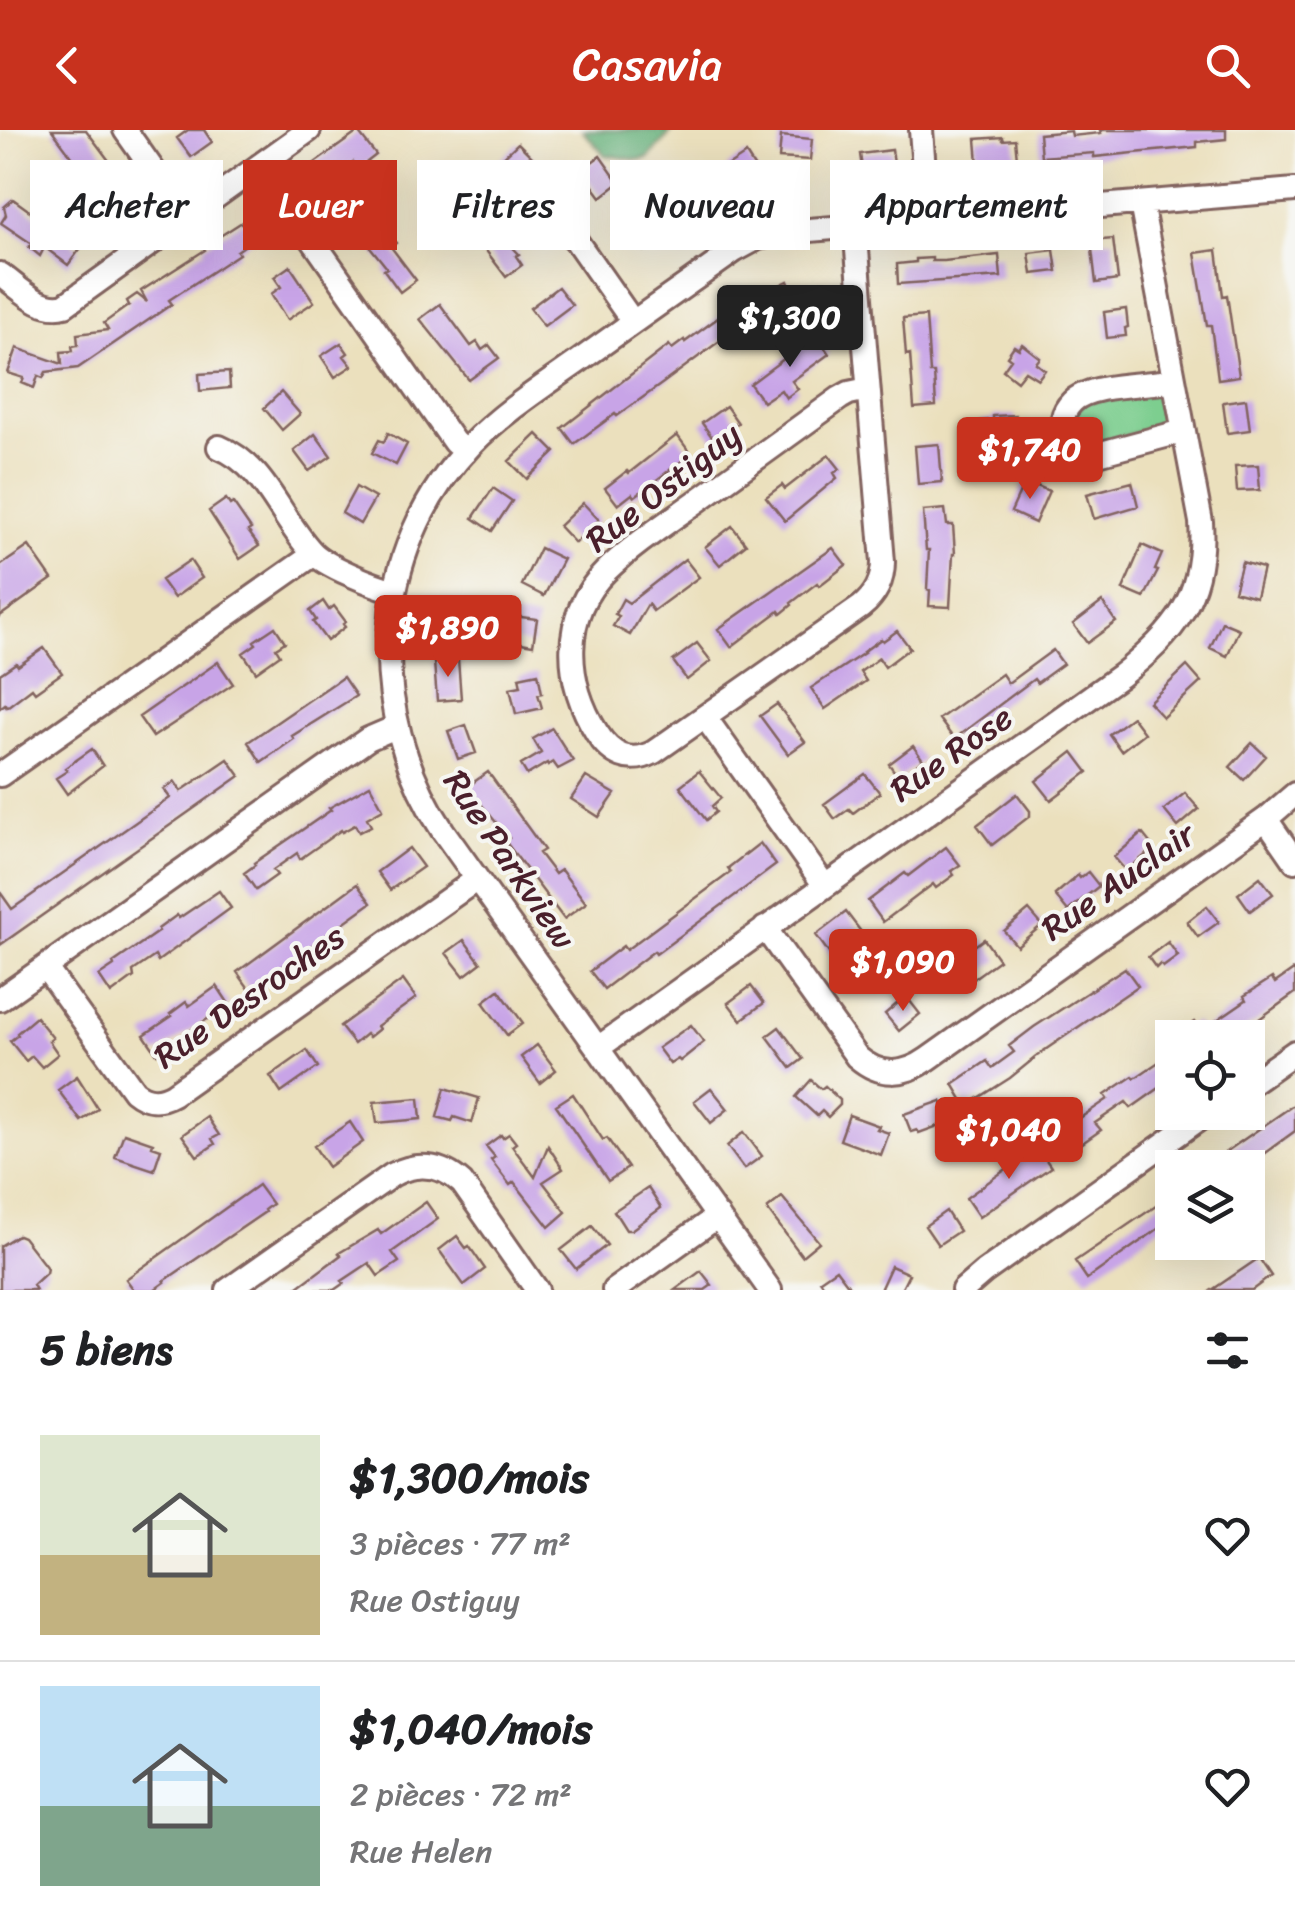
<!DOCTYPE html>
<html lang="fr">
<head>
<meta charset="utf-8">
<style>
	body { margin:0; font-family:Sriracha,sans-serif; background:#f2f2f2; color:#202124; height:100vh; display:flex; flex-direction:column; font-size:38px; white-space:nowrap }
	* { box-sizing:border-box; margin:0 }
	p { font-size:32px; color:#757577 }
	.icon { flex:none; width:55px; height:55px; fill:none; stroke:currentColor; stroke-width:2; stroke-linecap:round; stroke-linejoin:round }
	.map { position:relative; height:1160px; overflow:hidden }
	.drawer { display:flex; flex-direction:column; background:#fff; flex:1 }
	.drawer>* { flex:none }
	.hud { position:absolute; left:30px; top:30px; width:1235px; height:90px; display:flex; gap:20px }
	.controls { position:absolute; left:1155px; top:890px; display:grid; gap:20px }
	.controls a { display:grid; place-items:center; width:110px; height:110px; border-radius:0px; background:#fff; box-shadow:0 10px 40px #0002; font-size:50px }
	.price { position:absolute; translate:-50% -85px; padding:0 22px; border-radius:10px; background:#c8321e; color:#fff; font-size:32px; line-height:65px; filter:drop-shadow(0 2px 5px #0008) }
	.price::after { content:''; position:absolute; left:50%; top:60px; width:30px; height:22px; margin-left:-15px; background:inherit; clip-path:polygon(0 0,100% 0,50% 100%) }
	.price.active { background:#222; color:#fff }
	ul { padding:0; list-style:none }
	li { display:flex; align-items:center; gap:30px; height:250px; padding:0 40px }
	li+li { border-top:2px solid #e0e0e0 }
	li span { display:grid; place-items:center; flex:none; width:280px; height:200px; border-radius:0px; color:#555 }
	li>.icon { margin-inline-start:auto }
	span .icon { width:120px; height:120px; fill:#fffc; stroke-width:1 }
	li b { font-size:42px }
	h2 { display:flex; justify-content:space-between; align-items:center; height:120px; padding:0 40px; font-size:42px }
	.chip { padding:0 35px; border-radius:0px; background:#fff; box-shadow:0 10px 40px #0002; font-size:35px; line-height:90px }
	.chip.active { background:#c8321e; color:#fff }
	header { display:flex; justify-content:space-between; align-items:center; height:130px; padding:0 40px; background:#c8321e; color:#fff; font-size:45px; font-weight:600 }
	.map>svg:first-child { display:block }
</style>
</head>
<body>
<header><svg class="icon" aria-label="back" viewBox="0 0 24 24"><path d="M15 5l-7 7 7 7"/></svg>Casavia<svg class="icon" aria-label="search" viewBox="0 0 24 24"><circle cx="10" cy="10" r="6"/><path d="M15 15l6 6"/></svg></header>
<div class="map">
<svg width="1295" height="1160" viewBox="0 0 1295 1160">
	<rect width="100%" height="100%" fill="#f6f6f2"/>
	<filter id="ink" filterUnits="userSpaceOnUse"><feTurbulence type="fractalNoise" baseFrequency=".01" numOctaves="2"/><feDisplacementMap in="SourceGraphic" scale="20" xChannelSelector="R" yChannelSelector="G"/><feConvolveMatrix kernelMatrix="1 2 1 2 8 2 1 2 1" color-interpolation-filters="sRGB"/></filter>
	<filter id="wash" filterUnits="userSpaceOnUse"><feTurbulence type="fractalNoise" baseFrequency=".0048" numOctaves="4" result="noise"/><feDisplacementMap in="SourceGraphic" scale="40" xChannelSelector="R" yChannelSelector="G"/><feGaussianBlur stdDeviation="2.25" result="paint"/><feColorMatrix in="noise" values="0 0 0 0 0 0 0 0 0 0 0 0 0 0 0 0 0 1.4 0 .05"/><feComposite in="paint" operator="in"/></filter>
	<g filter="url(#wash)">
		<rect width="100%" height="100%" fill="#ebe0bd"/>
		<path fill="#7dce8f" stroke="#64765d" stroke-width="2.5" d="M1160 262 1168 268 1171 290 1169 294 1087 317 1067 291 1085 271Z"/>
		<path fill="#66b17a" stroke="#586852" stroke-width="2.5" d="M582 0H673L648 28 637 30 605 25Z"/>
		<g id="blocks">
			<path fill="#c8a4e7" d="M52 0H86L146 80 121 98 108 80 116 74 87 34 81 39Z
				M188 0H204L212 12 191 27 177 8Z
				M1100 0H1226V9L1197 12V17L1134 23 1094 27V23L1041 27 1039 4 1071 1 1072 6 1101 3Z
				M358 2 376 25 358 39 353 32 318 58 305 40Z
				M781 6 812 9 810 30 779 28Z
				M1003 7V10L1015 9 1017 29 978 33 976 9Z
				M518 13 535 30 509 52 493 37Z
				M892 20 895 40 863 45 860 24Z
				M746 24 760 46 740 59 726 37Z
				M600 26 619 53 601 67 581 40Z
				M13 69 38 87 36 90 45 97 53 86 58 90 40 126 29 117 32 114 1 93 6 85 4 77Z
				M256 83 267 100 237 121 239 124 169 170 172 174 78 238 46 242 43 248 38 246 34 258 22 253 24 248 8 243 17 218 62 234 61 222 73 221 72 216 78 215 77 204 108 200 104 193 129 175 127 171 137 164 147 172 141 161 205 120 203 117Z
				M653 86 657 93 663 88 673 102 644 121 631 103Z
				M369 88 381 103 386 99 396 113 391 117 416 150 400 162 384 140 387 138 355 98Z
				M498 102 519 124 516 126 522 135 506 147 481 114Z
				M61 109 64 112 66 109 80 119 68 135 47 119Z
				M1113 109 1118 150 1096 153 1091 111Z
				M1054 120 1057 141 1032 144 1029 123Z
				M1217 120 1223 166 1227 165 1239 246 1218 249 1211 195H1207L1195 123Z
				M999 125 1001 147 898 154 897 134 916 132V129L932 128V131H944Z
				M290 136 314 172 287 190 271 164 281 157 274 147Z
				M788 151 794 165 752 187 663 253 617 286 615 284 574 314 562 298 669 215 672 219 684 210 685 212 733 177 734 178Z
				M558 157 572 175 544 196 530 178Z
				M440 174 471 216 477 212 482 220 489 215 499 228 469 250 420 189Z
				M1126 179 1128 197 1125 198 1126 206 1107 208 1104 182Z
				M926 186 930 243H934L936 276 914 278 910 224 906 225 903 188Z
				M816 205 829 224 792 251 798 259 786 268 781 260 763 272 750 254Z
				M341 213 348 223 344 226 352 236 335 247 321 226Z
				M1022 214 1040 228 1036 233 1045 240 1038 249 1025 241 1017 251 1003 240 1011 229 1007 226 1014 216 1019 219Z
				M229 242 230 258 200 261 199 244Z
				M281 262 300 284 282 300 264 278Z
				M1246 269 1250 300 1227 303 1223 272Z
				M726 276 738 293 714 310 702 293Z
				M1015 285 1017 328 996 329 995 309 982 310 981 291 993 290V286Z
				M388 303 407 314 396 335 372 323 379 310 384 312Z
				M315 304 331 326 309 341 294 321Z
				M537 304 555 322 527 349 509 331Z
				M677 305 691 324 634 367 632 364 618 375 605 358 627 341 629 343Z
				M939 314 942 352 918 354 915 316Z
				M829 325 840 339 834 343 837 348 785 391 766 367 782 355 785 359Z
				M1258 335 1260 360 1237 361 1235 336Z
				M1025 351 1049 361 1035 393 1011 382Z
				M1132 352 1138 376 1094 389 1087 364Z
				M356 357 375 368 360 394 342 383Z
				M493 358 512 371 492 401 473 388Z
				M226 369 230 375 233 373 251 399 248 401 259 416 240 429 209 381Z
				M583 373 599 390 575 413 559 396Z
				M945 379 947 395H953L955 424H953L950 477 929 476 930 460 927 459 929 420H926L923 381Z
				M732 396 746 414 720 435 705 417Z
				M1142 415 1162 424 1155 440 1158 441 1144 468 1123 459Z
				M29 416 52 449 0 486V436Z
				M540 418 563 429 544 466 522 455Z
				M833 418 846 435 819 456 817 453 791 473 792 475 781 484 779 481 731 517 718 499Z
				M685 429 699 447 653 481 648 474 630 505 613 496 619 486 615 484 623 469 629 473Z
				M190 430 202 448 174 468 161 450Z
				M1242 432 1263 438 1256 467 1234 461Z
				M444 470 464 473 459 503 439 500Z
				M323 471 329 480 334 476 346 492 343 494 345 497 327 511 313 492 316 490 310 481Z
				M1102 472 1116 492 1087 513 1073 494Z
				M513 486 537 489 533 515 509 511Z
				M1222 492 1239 499 1227 526 1210 518Z
				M275 497 285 512 276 518 280 525 256 542 243 523 256 514 254 511Z
				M897 501 910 518 885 537 879 528 860 542 866 551 825 579 811 558 864 523 863 522 881 509 883 511Z
				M697 513 711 531 687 550 673 531Z
				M44 518 62 543 35 562 32 558 7 577 5 574 0 578V544L16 533 18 536Z
				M1053 520 1063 534 1037 553 1034 549 954 609 939 589 1002 544 1008 553Z
				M458 529 461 569 437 571 434 532Z
				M218 532 233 554 153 607 139 587Z
				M1187 536 1201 552 1163 587 1149 572Z
				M538 543 542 563 538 564 542 578 516 584 510 558 521 556 519 547Z
				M343 547 356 566 292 606 294 609 261 632 248 612Z
				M777 574 805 612 788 624 760 586Z
				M1132 587 1144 603 1121 621 1109 604Z
				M466 595 476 623 458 629 448 601Z
				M552 598 573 631 558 639 553 632 548 635 547 633 527 645 521 635 541 623 533 609Z
				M1252 613 1266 626 1244 650 1230 637Z
				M913 616 923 630 899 648 889 634Z
				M92 619 103 636 67 664 56 648 67 641 65 638Z
				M1073 622 1088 642 1051 670 1036 651Z
				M228 629 240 646 0 815V762L12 779 170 668 164 659 175 652 181 661Z
				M699 641 721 668 712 676 716 682 706 690 680 656Z
				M488 642 544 720 539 723 555 744 561 740 586 773 564 789 505 711 509 708 467 657Z
				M865 644 880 663 853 683 849 679 835 689 824 674Z
				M586 647 615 664 599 687 571 669Z
				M370 655 383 679 367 688 371 696 359 702 355 695 342 702 341 700 300 729 297 723 273 740 277 745 256 760 244 743 255 735 254 733 331 680 329 678Z
				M1185 663 1199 679 1178 697 1164 680Z
				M1017 664 1030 681V686L992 715 977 695Z
				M1142 703 1154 718 1126 741 1114 727Z
				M760 713 776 735 656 824 654 821 604 859 590 841 623 816 626 820 731 742 728 738Z
				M946 717 960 735 951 741 954 745 936 758 933 754 883 792 868 771 905 743 908 746Z
				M409 718 423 737 390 760 377 742Z
				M1088 742 1099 756 1068 781 1055 765 1078 745 1080 748Z
				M1260 747 1273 764 1250 781 1238 764Z
				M357 754 371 773 250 860 237 842Z
				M219 761 231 778 158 831 155 826 133 841 134 847 111 864 99 846 114 836 113 833 159 801 158 799 177 785 179 788Z
				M1207 776 1219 792 1198 807 1187 792Z
				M1029 780 1042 795 1017 816 1004 801Z
				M846 782 862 803 852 810 870 833 859 841 842 818 831 826 816 805Z
				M984 809 999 830 970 851 955 830Z
				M464 810 481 833 464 846 446 823Z
				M1168 812 1178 826 1163 837 1160 834 1156 838 1148 827Z
				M1125 838 1138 856 1042 922 1010 948 966 976 953 954 987 931 992 938 1014 922 1009 916 1034 897Z
				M1295 839V863L1233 908H1172L1195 892 1201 901 1246 870 1244 866 1272 848 1275 853Z
				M403 850 416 868 377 896 379 899 369 907 366 904 354 914 340 896Z
				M217 856 229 874 157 924 144 905 172 886 170 884 186 872 189 876Z
				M751 856 764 873 741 890 728 873Z
				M499 860 523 893 507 905 483 872Z
				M906 866 920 884 899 901 885 884Z
				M36 887 53 908 49 911 58 924 42 937 32 926 26 931 10 911 18 905 17 903Z
				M691 895 704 912 680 931 678 929 670 934 658 918Z
				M779 897 803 929 791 938 767 906Z
				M537 915 556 940 540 953 521 927Z
				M307 920 318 937 281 963 270 946Z
				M1172 923V949L1131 978 1126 972 1095 993 1101 1000 1071 1021 1058 1003 1108 969 1105 965 1133 946 1135 948Z
				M77 946 98 979 81 991 58 960Z
				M811 950 821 959 825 956 840 970V975L828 987 822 981 817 986 796 967Z
				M445 958 479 968 472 993 454 987 452 991 437 987Z
				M711 958 728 979 711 993 694 971Z
				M573 964 603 1010 607 1008 628 1038 608 1051 556 975Z
				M419 968 421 989 377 993 374 972Z
				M941 971 949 992 919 1003 917 1000 911 1002 904 984Z
				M1295 974V1001L1244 1038H1229L1220 1026Z
				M849 985 879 996 877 999 889 1003 881 1025 840 1010Z
				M207 987 219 1005 212 1009 215 1014 197 1026 182 1005Z
				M350 992 363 1012 328 1037 314 1016Z
				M744 1002 762 1026 744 1039 727 1016Z
				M124 1003 153 1013 152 1016 161 1019 154 1040 115 1027Z
				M509 1004 516 1013 512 1016 535 1047 548 1016 563 1039 543 1052 566 1082 549 1097 514 1052 510 1055 491 1030 495 1027 486 1016 501 1005 503 1008Z
				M1037 1017 1051 1037 979 1087 966 1068Z
				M258 1055 272 1074 264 1080 265 1082 164 1151 165 1152 154 1160H134L126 1149Z
				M648 1058 661 1078 631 1100H626L614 1081Z
				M1172 1065V1089L1087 1149 1075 1131Z
				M782 1067 819 1112 802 1126 767 1079Z
				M426 1072 438 1089 392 1122 399 1132 378 1146 369 1133 342 1151 344 1153 334 1160H294L341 1125 339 1123 378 1100 381 1104Z
				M946 1081 959 1101 938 1115 925 1096Z
				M592 1096 607 1115 576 1139 561 1120Z
				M18 1105 23 1107 47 1138 46 1143 33 1155 36 1160H0V1116Z
				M457 1106 466 1118 469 1116 485 1139 464 1155 439 1120Z
				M1259 1128 1271 1146 1252 1160H1212Z
				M891 1136 909 1144 901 1160H880Z
				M836 1139 852 1160H827L820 1150Z
				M701 1141 712 1155 705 1160H675Z"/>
		</g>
	</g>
	<g filter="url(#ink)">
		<use href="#blocks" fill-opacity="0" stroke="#82635e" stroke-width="2.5"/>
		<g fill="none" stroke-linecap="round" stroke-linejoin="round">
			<g stroke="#82635e" stroke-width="28">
				<path id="minor" d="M125 0 187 88
					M921 0 928 91
					M260 35 454 312 465 322
					M555 93 575 109 633 192
					M855 96 883 432C883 451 876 465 861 477L654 622C630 635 611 625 597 603 565 552 560 486 606 441 635 413 670 391 703 367 749 334 794 301 840 268L849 263 868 259
					M0 144C19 157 40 182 65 175L309 0
					M1174 250C1148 256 1090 253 1072 272 1051 293 1068 321 1094 325L1184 301
					M219 317C265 336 279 386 311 421 324 436 376 456 395 461
					M705 587 825 756
					M0 645 313 425
					M1266 689 1295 731
					M765 798 857 927C880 947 904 946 928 929L1266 689 1295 664
					M45 837 134 961C146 971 159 972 173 964L477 749
					M0 869 368 609 396 597
					M598 918 1120 546C1175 503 1206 466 1201 392L1141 73
					M1248 955 1295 922
					M228 1160 392 1045C416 1032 441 1034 462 1053L537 1160
					M614 1160 718 1086
					M770 1160 443 701C364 581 370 421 471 315 503 282 542 257 579 231 630 194 682 158 734 121L758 108 785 102 1295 60
					M963 1160 984 1142 1209 982"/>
			</g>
			<use href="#minor" stroke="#fff" stroke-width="22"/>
		</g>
	</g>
	<g text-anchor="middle" stroke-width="8" stroke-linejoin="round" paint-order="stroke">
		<g font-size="35" fill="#4a1f2b" stroke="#f6f6f2">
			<text transform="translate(663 357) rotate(-38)" y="12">Rue Ostiguy</text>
			<text transform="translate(951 623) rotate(-35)" y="12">Rue Rose</text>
			<text transform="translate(510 729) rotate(56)" y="12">Rue Parkview</text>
			<text transform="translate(1118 751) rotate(-35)" y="12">Rue Auclair</text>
			<text transform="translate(249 866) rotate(-35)" y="12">Rue Desroches</text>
		</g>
	</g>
</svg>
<div class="controls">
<a><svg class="icon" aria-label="locate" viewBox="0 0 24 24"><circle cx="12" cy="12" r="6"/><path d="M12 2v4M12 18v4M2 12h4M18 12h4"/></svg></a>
<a><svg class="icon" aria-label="layers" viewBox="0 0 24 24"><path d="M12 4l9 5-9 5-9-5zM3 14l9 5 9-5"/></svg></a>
</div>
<b class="price active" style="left:790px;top:240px">$1,300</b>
<b class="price" style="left:1030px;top:372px">$1,740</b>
<b class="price" style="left:448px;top:550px">$1,890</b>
<b class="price" style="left:903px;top:884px">$1,090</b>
<b class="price" style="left:1009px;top:1052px">$1,040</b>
<div class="hud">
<a class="chip">Acheter</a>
<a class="chip active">Louer</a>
<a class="chip">Filtres</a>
<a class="chip">Nouveau</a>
<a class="chip">Appartement</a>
</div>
</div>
<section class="drawer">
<h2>5 biens<svg class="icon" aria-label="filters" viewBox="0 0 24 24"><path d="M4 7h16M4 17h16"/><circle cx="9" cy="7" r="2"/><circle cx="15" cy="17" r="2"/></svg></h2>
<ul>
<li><span style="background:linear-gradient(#dfe7d0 60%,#c2b280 0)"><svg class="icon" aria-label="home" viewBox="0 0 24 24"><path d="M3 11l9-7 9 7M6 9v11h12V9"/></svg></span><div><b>$1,300/mois</b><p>3 pièces · 77 m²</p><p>Rue Ostiguy</p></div><svg class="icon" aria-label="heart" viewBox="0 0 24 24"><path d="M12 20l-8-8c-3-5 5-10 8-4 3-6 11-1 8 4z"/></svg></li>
<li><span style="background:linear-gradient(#bfe0f5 60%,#7fa58c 0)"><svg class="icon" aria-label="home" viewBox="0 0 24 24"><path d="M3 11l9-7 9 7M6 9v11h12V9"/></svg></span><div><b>$1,040/mois</b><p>2 pièces · 72 m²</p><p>Rue Helen</p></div><svg class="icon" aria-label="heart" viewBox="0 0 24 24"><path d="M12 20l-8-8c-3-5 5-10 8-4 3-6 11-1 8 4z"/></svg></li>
</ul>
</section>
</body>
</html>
